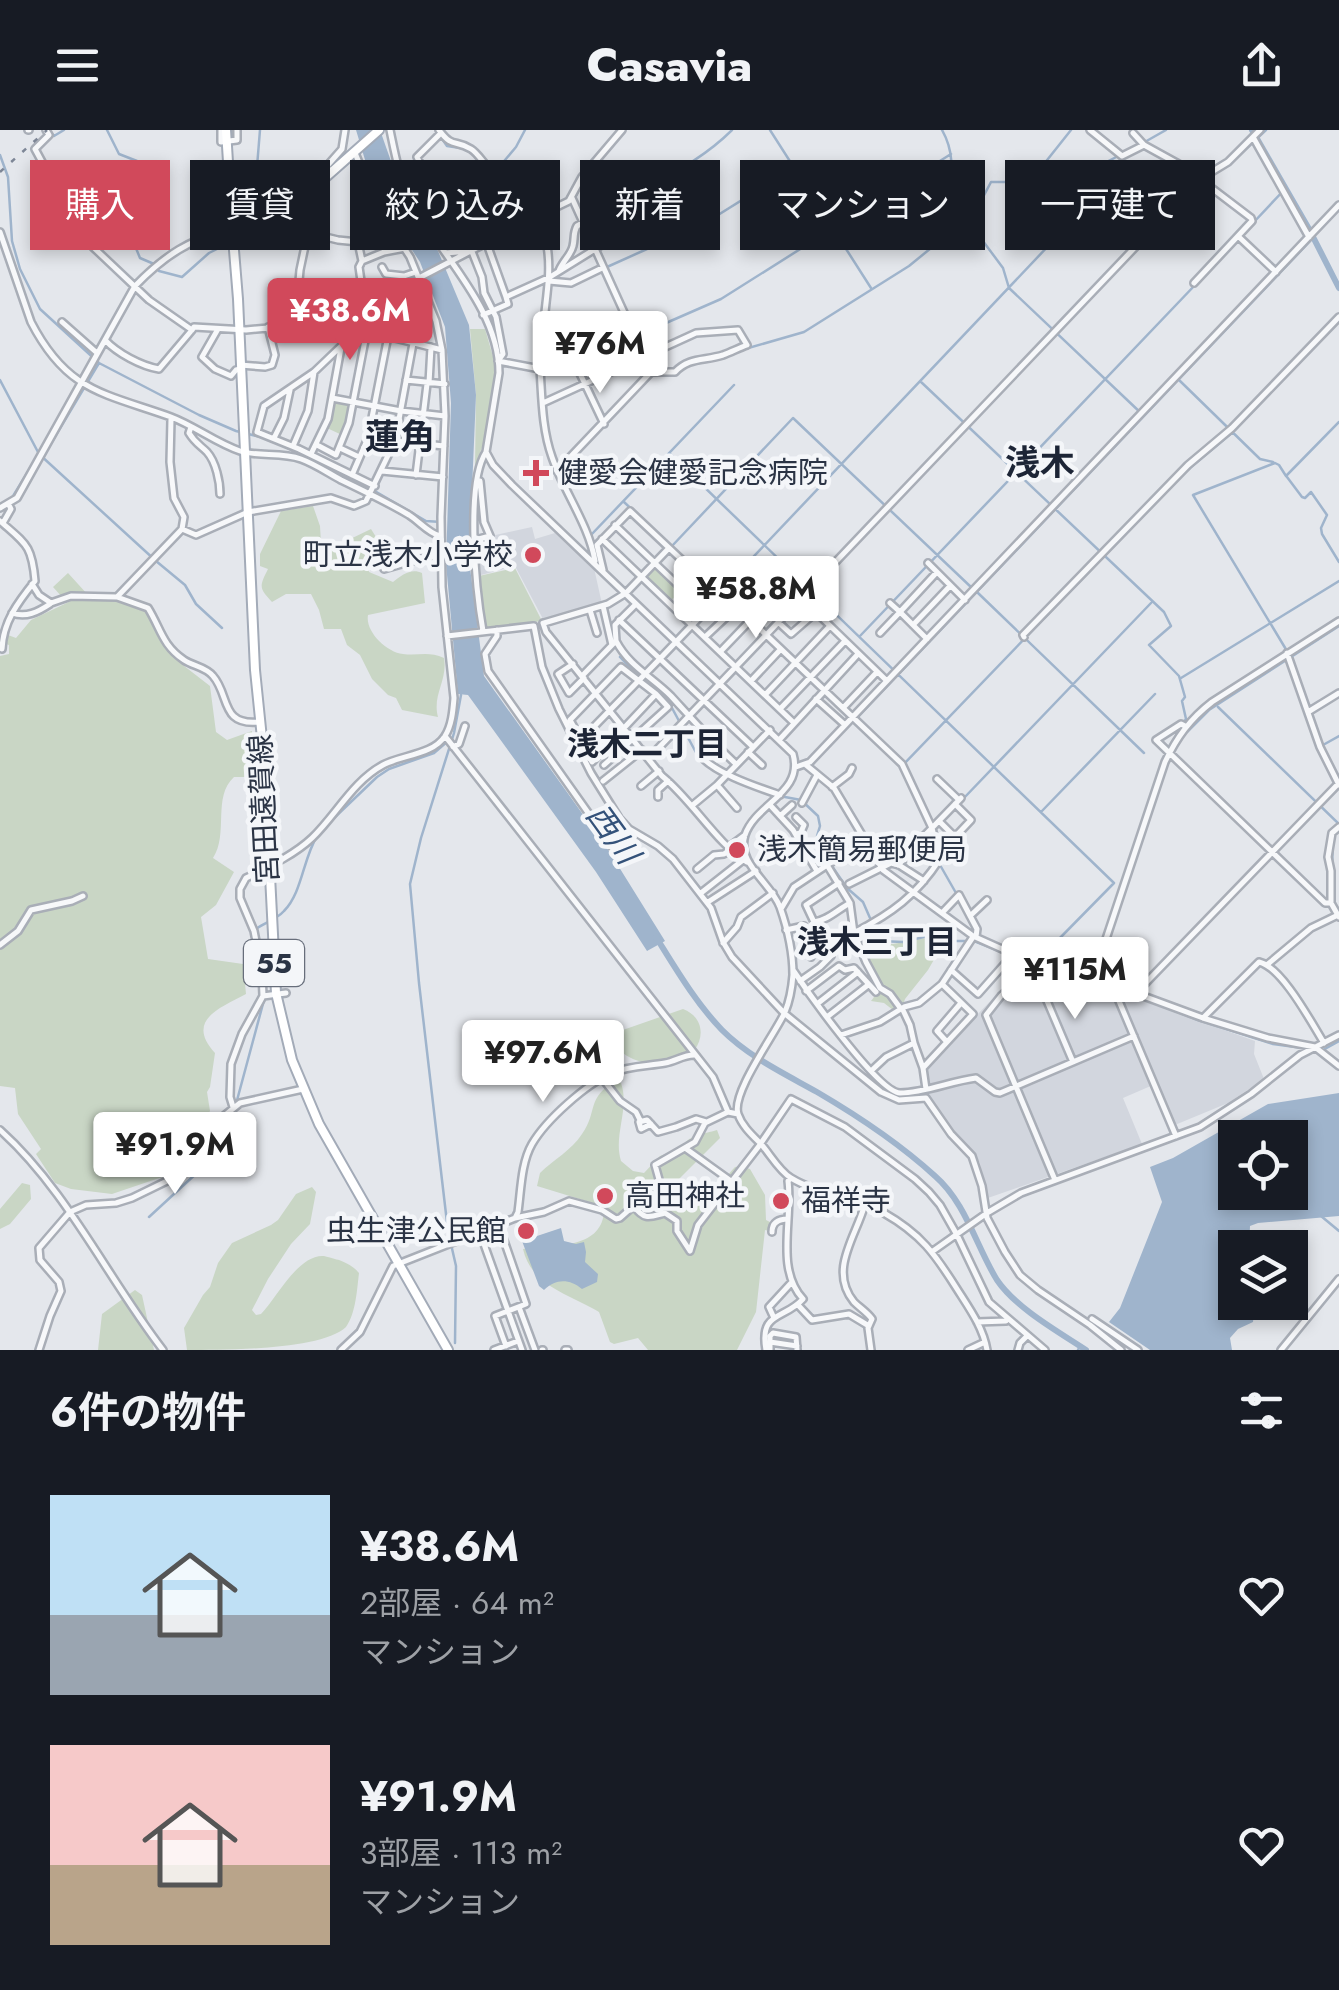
<!DOCTYPE html>
<html lang="ja">
<head>
<meta charset="utf-8">
<style>
	body { margin:0; font-family:Jost,"Noto Sans JP",sans-serif; background:#20242c; color:#f1f3f6; height:100vh; display:flex; flex-direction:column; font-size:38px; white-space:nowrap }
	* { box-sizing:border-box; margin:0 }
	p { font-size:32px; color:#9ea1a6 }
	.icon { flex:none; width:55px; height:55px; fill:none; stroke:currentColor; stroke-width:2; stroke-linecap:round; stroke-linejoin:round }
	.map { position:relative; height:1220px; overflow:hidden }
	.details { display:flex; flex-direction:column; background:#171b24; flex:1 }
	.details>* { flex:none }
	.guide { position:absolute; left:30px; top:30px; width:1280px; height:90px; display:flex; gap:20px }
	.controls { position:absolute; left:1218px; top:990px; display:grid; gap:20px }
	.controls a { display:grid; place-items:center; width:90px; height:90px; border-radius:0px; background:#171b24; box-shadow:0 5px 15px #0003; font-size:50px }
	.price { position:absolute; translate:-50% -85px; padding:0 22px; border-radius:10px; background:#fff; color:#222; font-size:32px; line-height:65px; filter:drop-shadow(0 2px 5px #0008) }
	.price::after { content:''; position:absolute; left:50%; top:60px; width:30px; height:22px; margin-left:-15px; background:inherit; clip-path:polygon(0 0,100% 0,50% 100%) }
	.price.current { background:#d1495b; color:#fff }
	ul { padding:0; list-style:none }
	li { display:flex; align-items:center; gap:30px; height:250px; padding:0 50px }
	li span { display:grid; place-items:center; flex:none; width:280px; height:200px; border-radius:0px; color:#555 }
	li>.icon { margin-inline-start:auto }
	span .icon { width:120px; height:120px; fill:#fffc; stroke-width:1 }
	li b { font-size:42px }
	h2 { display:flex; justify-content:space-between; align-items:center; height:120px; padding:0 50px; font-size:42px }
	.pill { padding:0 35px; border-radius:0px; background:#171b24; box-shadow:0 5px 15px #0003; font-size:35px; line-height:90px }
	.pill.current { background:#d1495b; color:#fff }
	header { display:flex; justify-content:space-between; align-items:center; height:130px; padding:0 50px; background:#171b24; font-size:45px; font-weight:800 }
	.map>svg:first-child { display:block }
</style>
</head>
<body>
<header><svg class="icon" aria-label="menu" viewBox="0 0 24 24"><path d="M4 6h16M4 12h16M4 18h16"/></svg>Casavia<svg class="icon" aria-label="share" viewBox="0 0 24 24"><path d="M12 15V3M7 8l5-5 5 5M5 13v7h14v-7"/></svg></header>
<div class="map">
<svg width="1339" height="1220" viewBox="0 0 1339 1220">
	<rect width="100%" height="100%" fill="#e4e7ec"/>
	<path fill="#d2d6de" d="M532 397 535 409 555 403 594 438 602 474 543 489 515 436 481 445 477 413 479 411 491 409V406Z
		M1027 833 1110 859 1255 911 1254 924 1264 949 1228 973 1170 997 1153 955 1123 968 1142 1014 985 1069 980 1033 970 1019 944 992 929 966 925 939Z"/>
	<path fill="#c9d6c5" d="M470 199H485L494 230V246L486 306 475 337 476 265Z
		M334 272 352 274 344 306 327 298Z
		M313 376 320 396 321 413 325 417 342 413 371 399 376 407 366 428 369 442 393 452C402 445 411 438 422 443L425 473 368 485C365 501 386 522 403 524 418 526 429 521 444 528 448 550 432 565 438 587L402 580 396 568 388 565 372 549 360 525 347 515 341 499H324L319 480 311 464H286L272 472C259 458 259 457 268 439L260 436V424L281 381Z
		M655 435 681 460 670 472 643 447Z
		M515 438 542 491 486 498 479 446Z
		M68 443 88 465 62 467 53 457Z
		M75 469 126 472 145 478 162 514 179 532 210 556 216 602 227 610 252 601V644L247 647H234C212 667 229 704 213 728L234 742 216 775 201 787 208 829 243 834 246 864C220 878 185 890 215 923L210 957 207 962 210 981 171 1044 112 1064 71 1059 55 1053 36 1024 41 1019 18 984 15 958 0 956V526L9 524V515L0 512V502L16 508 31 490Z
		M926 808 943 811V814L928 840 905 869 903 875 893 880 884 873 871 871C887 852 873 846 866 826L872 818 880 813 893 814Z
		M683 879C711 890 703 923 678 932 655 940 619 930 610 907L620 901Z
		M616 951 621 953C630 979 613 1005 621 1031L633 1041 644 1043 660 1026 682 1018C687 1005 704 1004 717 1000L720 1008 672 1056C668 1067 677 1073 685 1080 707 1078 720 1053 735 1037L741 1036 750 1039 765 1065 766 1090 772 1093 769 1101 765 1100 756 1182 737 1220H648L638 1208 614 1214 610 1212 599 1182C571 1165 531 1156 523 1119L529 1118C558 1115 603 1118 604 1080L599 1075 537 1056 540 1043C554 1029 571 1021 582 1004 598 982 586 967 616 951Z
		M22 1053 30 1055 31 1069 10 1094 0 1099V1079Z
		M312 1057 316 1062 310 1094 291 1114 268 1149 252 1180 256 1185 261 1184C276 1169 298 1124 324 1126 325 1126 338 1130 339 1130 348 1134 353 1136 359 1143 357 1159 356 1183 346 1197 322 1220 225 1220 187 1220L184 1198 203 1165 210 1157 218 1133 232 1113 271 1095 278 1090 296 1064Z
		M135 1160 142 1165 154 1220H98L102 1184Z"/>
	<path fill="#9fb4cc" fill-rule="evenodd" d="M356 0H380L405 71 438 121 469 195 476 265 469 430 484 546 609 721 665 811 647 821 596 742 468 565 458 564 446 434 451 273 445 197 420 132 384 78 372 53Z
		M1339 963V1086L1258 1093 1250 1096 1249 1117 1235 1118V1172L1255 1173 1253 1192 1238 1199 1230 1208 1232 1220H1150L1109 1192 1120 1178 1162 1072 1150 1037 1173 1028 1268 974ZM1235 1008H1290V1062H1235Z
		M561 1098 564 1111 576 1114 584 1112 586 1122 585 1132 598 1144 597 1152 582 1159C569 1148 555 1149 544 1160L539 1156 522 1111Z"/>
	<g fill="none" stroke-linecap="round" stroke-linejoin="round">
		<path stroke="#9fb4cc" stroke-width="2.5" d="M107 0 119 24 137 31 143 39 109 65 107 69 115 85 124 89 140 128 154 134 159 141 182 147 209 123 225 115
			M260 0 256 49 263 79
			M770 0 871 158
			M942 0C954 21 953 42 948 64L1003 138 1009 158 1142 284
			M50 1 54 6 64 0
			M440 6 447 16 467 19
			M1143 13 1166 0
			M0 25 8 47 12 111 20 139 40 179 99 233 199 285 236 301 269 309 361 353 426 391 441 392
			M584 40 618 0
			M494 43 516 17 525 0
			M1209 46 1230 34 1266 0
			M651 56C680 40 709 23 732 0
			M1022 58 1029 64C1059 50 1090 42 1118 26
			M575 68 584 48
			M1180 73 1203 51
			M541 87 569 73
			M1253 93 1285 59
			M607 137 647 119 661 109 678 110 795 37
			M542 196 539 215 542 237
			M650 200 721 169 951 24
			M738 221 804 202 909 136 947 105 976 91 981 71 991 52H1010L1021 57 1031 44 1040 39 1071 0
			M578 233 607 220
			M0 250 39 324 156 431 185 455 196 474 222 498
			M1179 250 1260 329 1273 332
			M920 251 1164 482 1171 496 1149 515 1179 546 1185 567 1182 571 1186 589 1184 592
			M669 323 1114 753 1056 812 1050 832
			M44 325 99 233
			M561 341 617 281
			M1287 347 1302 367 1305 368 1311 362 1327 385 1321 398 1322 404 1339 432
			M10 371 37 327
			M624 372 643 390
			M591 405 734 255
			M672 416 793 288 972 458
			M812 461 1133 123
			M720 462 1052 112 1108 73 1142 106
			M978 463 1144 623
			M860 506 1196 154
			M1287 521 1193 365 1275 333 1279 335 1286 346 1339 292
			M620 527 634 542 665 565 699 628 707 635
			M1181 548 1339 451
			M1218 577 1339 694
			M855 590 1313 108
			M1187 602 1209 580 1339 496
			M1323 615 1339 606
			M902 636 1185 342 1233 302 1339 191
			M769 664 801 670 818 686 820 696 817 706 825 726 847 758 863 772 880 811 903 812 928 806 945 811H974L1024 831 1111 857
			M963 669 1151 473
			M1041 682 1155 564
			M333 689 377 647 389 639 434 623 448 611
			M940 735 956 763
			M1332 737 1333 708 1337 701
			M256 799C265 792 276 790 284 781 302 763 303 729 317 706
			M1128 863 1198 890 1273 914 1310 919
			M1323 920 1339 911
			M236 974 264 870
			M1321 1086 1339 1101
			M149 1087 212 1029 220 1018 234 981
			M455 1213 456 1136 448 1101 442 1050 419 853 410 754 421 708 454 603 461 565
			M1078 1220 1080 1216"/>
		<path stroke="#9fb4cc" stroke-width="6" d="M1252 0 1309 99 1339 158
			M656 807C676 839 696 873 722 900 749 927 785 944 817 962 858 986 900 1014 935 1046 966 1073 976 1116 997 1150 1016 1178 1057 1201 1086 1220"/>
		<g stroke="#a9aeb7" stroke-width="10">
			<path id="minor" d="M28 0H29
				M46 0 49 5 35 19 62 69 93 117 149 170 192 200 194 197 246 200 323 193 338 183 359 192
				M221 0V12L237 10V0
				M390 0C395 24 399 47 410 68 438 123 499 177 499 243L486 322C465 354 476 462 483 501
				M439 0C453 19 455 9 471 19 479 24 484 35 492 41 500 48 509 53 517 61 574 119 535 172 544 239
				M1090 0 1122 26 1144 15
				M1133 3 1144 15 1184 37 1251 88 1252 91 1194 153
				M1253 7 1309 107
				M397 38 402 40 425 69 433 76 424 90
				M424 42 442 67
				M330 43 327 36 342 19 345 0
				M457 57 465 48
				M406 59 424 42 417 27 441 3
				M572 68 651 242
				M467 70 486 53 493 42
				M261 86 262 102 293 99 338 110 358 112 362 131 359 137 363 165 364 178 360 195
				M0 102 31 192C67 262 104 263 171 287 195 296 216 313 240 321 259 327 281 322 301 329 315 334 328 343 341 350 364 361 387 372 409 385 420 392 428 403 440 406
				M488 106 479 87 457 57 433 76 449 83 465 104 482 147 484 163 496 187 503 224 498 231 540 239 564 236 634 205
				M1239 107 1276 142
				M487 114 506 167
				M446 123 468 121
				M362 131 384 122 405 118
				M382 137 386 144 404 146 416 142
				M419 148 484 114 488 106 536 87 569 71 582 47 622 0
				M549 151 571 153 602 138
				M362 156 391 163 381 188 379 203
				M483 185 508 174 506 167 550 147 661 78 647 56 577 96C573 103 575 108 573 116 571 125 562 132 559 141
				M62 192 97 223
				M295 194 300 140 308 102
				M360 198 314 242 264 276 257 302 299 319 375 356
				M218 199 202 227 215 239 231 246 236 240 240 239
				M367 201 442 220
				M635 209 649 203 658 221
				M105 210C117 223 141 236 159 239L192 200
				M575 233 604 294
				M240 235 265 237 272 235 275 225 268 197
				M540 239C542 268 542 299 552 327 564 362 589 395 595 431
				M406 250 445 254
				M429 253 431 217
				M332 268 401 281 445 286
				M543 273 696 203 738 200 747 215C739 218 731 222 723 225 704 231 689 227 675 242H651L557 341
				M191 297 189 303C195 313 200 315 207 322 216 332 220 352 220 364
				M274 308 284 288 290 260
				M395 311 444 316
				M317 315 336 325 349 293 367 200
				M293 316 308 281 314 242
				M340 318 359 327
				M486 322 493 335 512 355 793 624C804 663 756 673 745 705 736 733 771 753 780 777 787 797 793 823 793 845 792 857 790 870 785 882 775 904 731 963 738 984 742 996 752 1005 761 1014 770 1024 779 1041 791 1048 819 1065 855 1067 884 1083 921 1104 935 1124 957 1159 969 1178 983 1197 987 1220
				M311 324 328 289 341 218
				M382 341 443 347
				M352 345 368 308 388 206
				M416 345 427 254
				M0 378 17 368 135 156C167 123 188 112 230 97
				M0 391C26 414 32 415 35 451 18 472 3 492 2 519
				M3 393 11 379 9 375
				M615 395 705 481
				M182 399 196 405 248 382 331 368 354 376 366 371 395 311 419 181V152
				M602 409 794 593
				M475 410 490 406 484 392 480 351
				M928 433 937 442
				M384 439 441 423
				M603 440 597 415 630 381 720 466
				M32 454 39 465 51 473 71 466 117 467 182 399 184 387 174 368 170 332 171 289
				M722 463 902 634 932 698 918 712
				M117 467 148 478C161 499 162 515 184 530 193 536 206 537 213 546 230 565 220 596 259 592
				M603 476 612 515 616 511C629 536 652 547 671 566 692 589 712 612 736 634
				M590 480 597 503
				M12 483C26 488 38 482 50 474
				M619 490 753 617
				M778 492 791 504 815 483
				M543 493 546 502 662 646C692 670 717 714 747 732
				M544 493 608 474 626 463 669 418
				M913 495 950 456
				M534 496 542 537 559 579 591 643 619 688 629 699 658 716 673 729 711 778 723 812 732 827 784 883 881 962 899 970 926 968 951 1004 972 1026 982 1056 987 1088 1005 1122 1020 1145 1038 1160 1090 1195 1121 1220
				M497 500V506L485 524 488 541 618 725
				M880 503 900 482 890 473
				M447 506 533 496
				M705 507 737 477
				M1024 507 1023 505 1188 335 1232 298 1339 187
				M927 509 900 482 937 442 965 470
				M616 511 615 495 636 474
				M720 522 765 475
				M1287 523 1320 617 1339 655
				M573 534 558 544 569 563 584 548
				M583 545 612 515
				M751 551 780 520
				M656 564 621 537 570 590 581 610C633 557 685 503 736 449L765 475 784 455H788L887 551
				M765 565 829 497
				M816 569 844 594
				M843 578 877 542
				M780 579 845 511
				M1308 582 1339 563
				M1185 596 1181 594 1156 610 1325 773H1331
				M445 606 713 947 728 982 738 984
				M780 609 858 524
				M581 610 592 632 656 564 668 577 604 635
				M453 617 459 614 465 596
				M748 622 762 635
				M700 625C714 643 757 657 780 665
				M649 628 1200 49 1228 32 1260 0
				M806 635 834 658 883 740 973 806 1002 819 1108 853 1203 888 1268 908 1315 917 1339 936
				M796 637 810 632 1339 75
				M937 649 959 670
				M603 651 642 620
				M717 655 737 678
				M641 656 659 641
				M832 657 849 644 852 638
				M658 667V660L668 651
				M802 673 817 645
				M694 674 717 655 770 600
				M770 675 793 700 817 741
				M780 686 792 675
				M796 687 804 695 801 702 796 705
				M939 691 955 707 971 690 955 674
				M1339 697 1332 703 1328 727 1331 741V773L1339 787
				M729 717 745 705
				M827 735 850 773 854 803 866 832 880 858 890 864 901 879
				M898 735 910 723
				M697 739 714 725 724 724 731 719
				M839 753 806 775 814 792C828 790 837 780 850 773
				M849 754 891 733 899 735 924 751
				M701 763 743 730
				M708 772 756 741
				M781 779 794 757 865 710
				M942 783 959 765 977 799 976 807
				M970 786 987 770
				M786 800 804 796 811 827
				M854 803C892 783 916 766 940 729L932 698 961 668
				M723 813 737 797 741 787 773 763
				M0 815 18 801 31 780 72 771 83 766
				M1268 834 1311 798 1338 785
				M793 840C807 861 878 962 900 963 925 963 951 951 976 948L995 962 1000 963 1134 906
				M951 840 978 864 1009 829
				M800 851 820 837 831 826
				M1108 853 1105 825 1106 809 1165 632C1177 607 1190 589 1212 572L1339 491
				M806 861 839 836 845 840 854 838 876 862
				M1136 863 1338 654
				M1116 864 1176 1006
				M263 866 286 863
				M817 874 858 842
				M902 878 910 895 914 913
				M827 887 868 855
				M1203 888 1259 832C1282 837 1311 892 1324 913
				M841 905 880 892 904 877 919 873 942 854 973 807
				M947 912 937 901 961 873
				M923 938 973 884 942 854
				M871 941 886 927 914 913 923 938 926 959
				M602 948 620 971 636 982 640 990
				M233 977 230 967 231 934 242 904 263 866 262 842 254 801 240 768V759L246 748C268 737 294 725 312 708 336 685 353 651 383 635 401 625 433 625 445 606 452 595 453 580 454 568L442 457 441 387 445 286 442 220 436 191 410 127 377 76 355 23
				M651 994 641 999 639 992 647 990 658 1002 676 997 696 989 706 992
				M0 1000C67 1060 108 1149 163 1220
				M685 1018 731 1051
				M1055 1050 986 885 1001 866 1033 838 1073 932
				M865 1074C856 1107 828 1140 854 1172 860 1178 867 1182 872 1189L868 1198 871 1220
				M634 1076C645 1092 652 1086 665 1083L677 1091V1101L690 1121
				M515 1088 544 1082 569 1071 602 1080 616 1089 620 1088 638 1072 639 1065 660 1053 655 1035 695 1012 705 993 728 982
				M499 1096 526 1174 495 1186 506 1216
				M772 1102C772 1092 779 1089 788 1089
				M480 1103 522 1220
				M690 1121 698 1095 759 1016 791 969 845 997 915 1049 929 1062 940 1075 957 1105 989 1172 1045 1220
				M933 1121 987 1083 1021 1063 1200 997 1251 964 1300 925 1339 905
				M798 1175 812 1190 849 1184 869 1196
				M519 1177 535 1220
				M774 1188 769 1177 792 1152
				M1092 1189 1138 1220
				M977 1192 1006 1191
				M770 1212 797 1216
				M39 1220 50 1186 61 1161 59 1152 40 1130 39 1118 70 1082 86 1075 116 1073 132 1068 169 1050 180 1042 224 986 240 973 303 959
				M341 1220 360 1202 393 1136 515 1088 518 1082C521 1061 521 1033 532 1014 546 990 586 954 612 943 628 936 648 936 665 933 676 931 683 925 694 925
				M494 1220 518 1211
				M542 1220H543
				M565 1220H568
				M766 1220C759 1181 784 1190 803 1169 775 1139 793 1089 788 1051L791 1048
				M770 1220V1206L773 1203 796 1207 797 1220
				M968 1220 985 1212
				M1018 1220 1020 1213 1027 1206
				M1281 1220 1339 1149"/>
		</g>
		<g stroke="#a3abb8" stroke-width="12">
			<path id="major" d="M226 0 232 96
				M379 0 318 54 291 73 232 96 238 169 255 540 264 628 276 863 292 930 319 994 448 1220"/>
		</g>
		<use href="#minor" stroke="#f7f8fa" stroke-width="5"/>
		<use href="#major" stroke="#fff" stroke-width="8"/>
		<path stroke="#7d8696" stroke-width="2.5" stroke-dasharray="5 10" stroke-linecap="butt" d="M0 42 47 0"/>
	</g>
	<g fill="#d1495b" stroke="#f4f6f9" stroke-width="4">
		<path d="M531 328h10v10h10v10h-10v10h-10v-10h-10v-10h10z"/>
		<circle cx="533" cy="425" r="10"/>
		<circle cx="737" cy="720" r="10"/>
		<circle cx="605" cy="1066" r="10"/>
		<circle cx="781" cy="1071" r="10"/>
		<circle cx="526" cy="1101" r="10"/>
	</g>
	<g text-anchor="middle" stroke-width="9" stroke-linejoin="round" paint-order="stroke">
		<rect fill="#f4f6f9" stroke="#676e7b" stroke-width="2.5" x="244" y="810" width="60" height="46" rx="8"/>
		<g font-size="28" font-weight="bold" fill="#2b3445">
			<text x="274" y="843">55</text>
		</g>
		<g font-size="30" fill="#2b3445" stroke="#f4f6f9" text-anchor="start">
			<text x="558" y="353">健愛会健愛記念病院</text>
			<text x="513" y="435" text-anchor="end">町立浅木小学校</text>
			<text x="757" y="730">浅木簡易郵便局</text>
			<text x="625" y="1076">高田神社</text>
			<text x="801" y="1081">福祥寺</text>
			<text x="506" y="1111" text-anchor="end">虫生津公民館</text>
		</g>
		<g font-size="30" fill="#2b3445" stroke="#f4f6f9">
			<text transform="translate(264 679) rotate(-93)" y="10">宮田遠賀線</text>
		</g>
		<g font-size="32" font-weight="bold" fill="#1d2536" stroke="#f4f6f9">
			<text x="647" y="625">浅木二丁目</text>
			<text x="877" y="823">浅木三丁目</text>
		</g>
		<g font-size="32" font-style="italic" fill="#34527a" stroke="#f4f6f9">
			<text transform="translate(613 704) rotate(54)" y="11">西川</text>
		</g>
		<g font-size="35" font-weight="bold" fill="#1d2536" stroke="#f4f6f9">
			<text x="400" y="319">蓮角</text>
			<text x="1040" y="345">浅木</text>
		</g>
	</g>
</svg>
<div class="controls">
<a><svg class="icon" aria-label="locate" viewBox="0 0 24 24"><circle cx="12" cy="12" r="6"/><path d="M12 2v4M12 18v4M2 12h4M18 12h4"/></svg></a>
<a><svg class="icon" aria-label="layers" viewBox="0 0 24 24"><path d="M12 4l9 5-9 5-9-5zM3 14l9 5 9-5"/></svg></a>
</div>
<b class="price current" style="left:350px;top:233px">¥38.6M</b>
<b class="price" style="left:600px;top:266px">¥76M</b>
<b class="price" style="left:756px;top:511px">¥58.8M</b>
<b class="price" style="left:1075px;top:892px">¥115M</b>
<b class="price" style="left:543px;top:975px">¥97.6M</b>
<b class="price" style="left:175px;top:1067px">¥91.9M</b>
<div class="guide">
<a class="pill current">購入</a>
<a class="pill">賃貸</a>
<a class="pill">絞り込み</a>
<a class="pill">新着</a>
<a class="pill">マンション</a>
<a class="pill">一戸建て</a>
</div>
</div>
<section class="details">
<h2>6件の物件<svg class="icon" aria-label="filters" viewBox="0 0 24 24"><path d="M4 7h16M4 17h16"/><circle cx="9" cy="7" r="2"/><circle cx="15" cy="17" r="2"/></svg></h2>
<ul>
<li><span style="background:linear-gradient(#bfe0f5 60%,#9aa5b1 0)"><svg class="icon" aria-label="home" viewBox="0 0 24 24"><path d="M3 11l9-7 9 7M6 9v11h12V9"/></svg></span><div><b>¥38.6M</b><p>2部屋 · 64 m²</p><p>マンション</p></div><svg class="icon" aria-label="heart" viewBox="0 0 24 24"><path d="M12 20l-8-8c-3-5 5-10 8-4 3-6 11-1 8 4z"/></svg></li>
<li><span style="background:linear-gradient(#f6c9c9 60%,#b9a48a 0)"><svg class="icon" aria-label="home" viewBox="0 0 24 24"><path d="M3 11l9-7 9 7M6 9v11h12V9"/></svg></span><div><b>¥91.9M</b><p>3部屋 · 113 m²</p><p>マンション</p></div><svg class="icon" aria-label="heart" viewBox="0 0 24 24"><path d="M12 20l-8-8c-3-5 5-10 8-4 3-6 11-1 8 4z"/></svg></li>
</ul>
</section>
</body>
</html>
